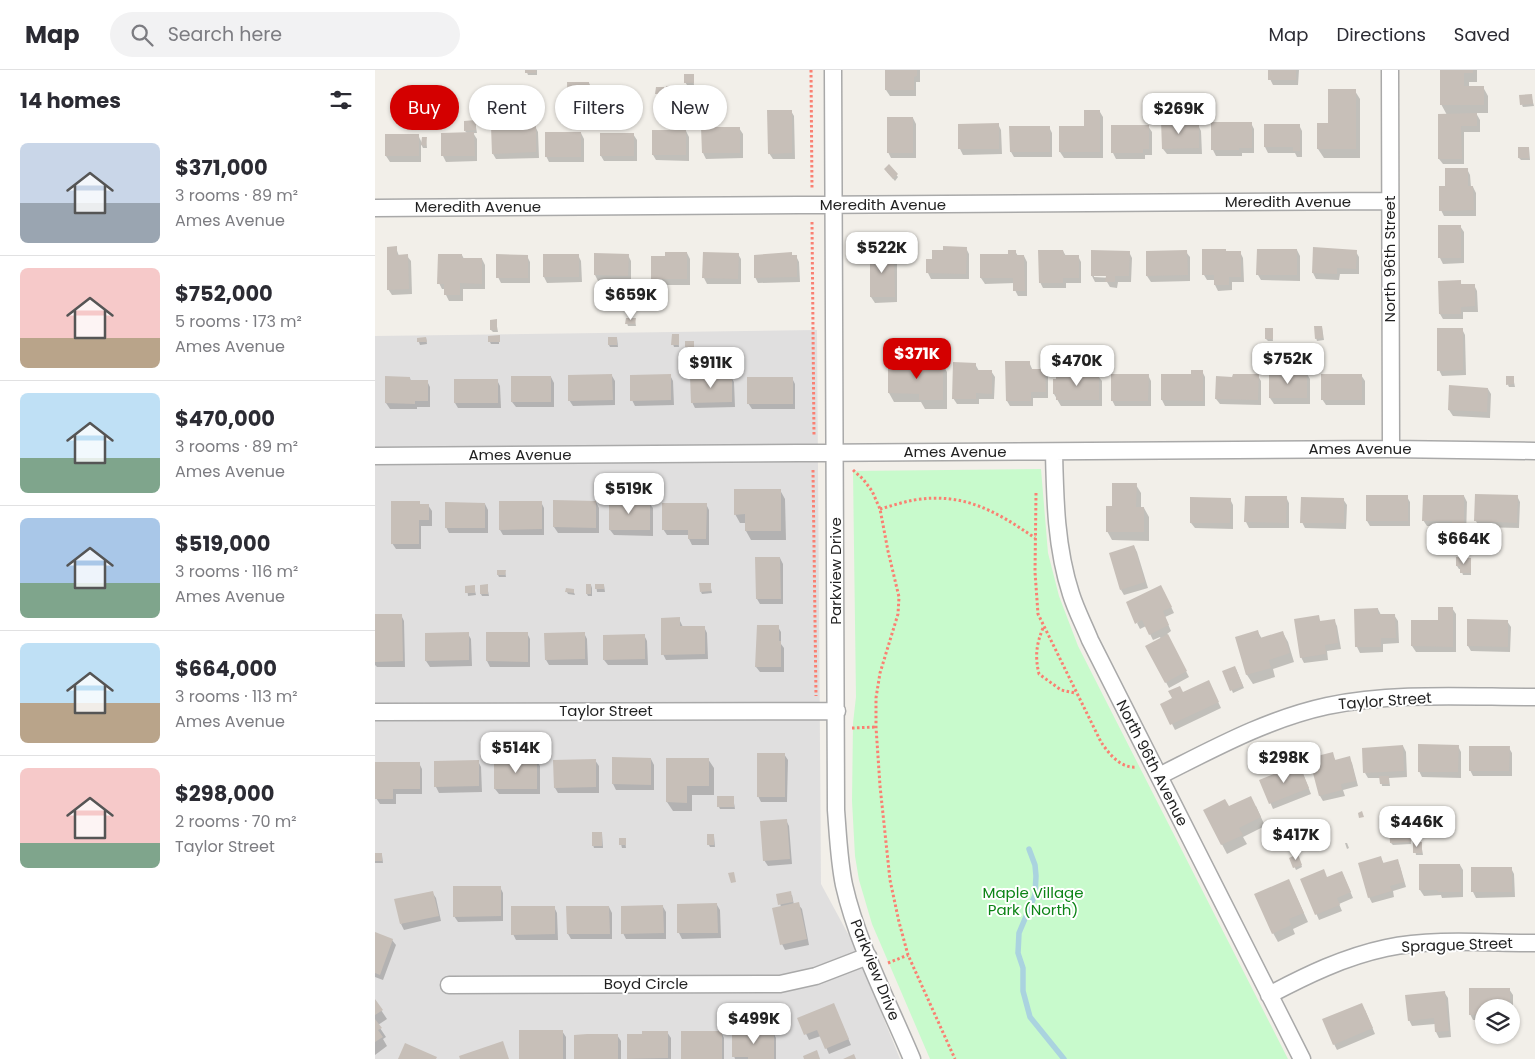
<!DOCTYPE html>
<html lang="en">
<head>
<meta charset="utf-8">
<style>
	body { margin:0; font-family:Poppins,sans-serif; background:#f2f2f3; color:#2b2b33; height:100vh; display:flex; flex-direction:column; font-size:19px; white-space:nowrap }
	* { box-sizing:border-box; margin:0 }
	p { font-size:16px; color:#7c7c81 }
	.icon { flex:none; width:28px; height:28px; fill:none; stroke:currentColor; stroke-width:2; stroke-linecap:round; stroke-linejoin:round }
	.map { position:relative; flex:1; overflow:hidden }
	.sheet { display:flex; flex-direction:column; background:#fff; width:375px }
	.sheet>* { flex:none }
	.top-card { position:absolute; left:15px; top:15px; width:475px; height:45px; display:flex; gap:10px }
	.fabs { position:absolute; left:1100px; top:929px; display:grid; gap:10px }
	.fabs a { display:grid; place-items:center; width:45px; height:45px; border-radius:50%; background:#fff; box-shadow:0 1px 4px #0004; font-size:25px }
	.price { position:absolute; translate:-50% -42px; padding:0 11px; border-radius:10px; background:#fff; color:#222; font-size:16px; line-height:32px; filter:drop-shadow(0 1px 2px #0008) }
	.price::after { content:''; position:absolute; left:50%; top:30px; width:15px; height:11px; margin-left:-8px; background:inherit; clip-path:polygon(0 0,100% 0,50% 100%) }
	.price.active { background:#d40000; color:#fff }
	ul { padding:0; list-style:none }
	li { display:flex; align-items:center; gap:15px; height:125px; padding:0 20px }
	li+li { border-top:1px solid #e1e1e2 }
	li span { display:grid; place-items:center; flex:none; width:140px; height:100px; border-radius:8px; color:#555 }
	li>.icon { margin-inline-start:auto }
	span .icon { width:60px; height:60px; fill:#fffc; stroke-width:1 }
	li b { font-size:21px }
	h2 { display:flex; justify-content:space-between; align-items:center; height:60px; padding:0 20px; font-size:21px }
	.tag { padding:0 18px; border-radius:22px; background:#fff; box-shadow:0 1px 4px #0004; font-size:18px; line-height:45px }
	.tag.active { background:#d40000; color:#fff }
	header { display:flex; align-items:center; gap:30px; box-sizing:border-box; height:70px; padding:0 25px; background:#fff; border-bottom:1px solid #e1e1e2 }
	header strong { font-size:24px }
	nav { display:flex; gap:28px; margin-inline-start:auto; font-size:18px }
	.search { width:350px; height:45px; background:#f2f2f3; display:flex; align-items:center; gap:12px; box-sizing:border-box; padding:0 18px; border-radius:28px; color:#7c7c81; font-size:19px }
	main { display:flex; flex:1; min-height:0 }
	.map>svg:first-child { display:block }
</style>
</head>
<body>
<header>
<strong>Map</strong>
<div class="search"><svg class="icon" aria-label="search" viewBox="0 0 24 24"><circle cx="10" cy="10" r="6"/><path d="M15 15l6 6"/></svg>Search here</div>
<nav><a>Map</a><a>Directions</a><a>Saved</a></nav>
</header>
<main>
<section class="sheet">
<h2>14 homes<svg class="icon" aria-label="filters" viewBox="0 0 24 24"><path d="M4 7h16M4 17h16"/><circle cx="9" cy="7" r="2"/><circle cx="15" cy="17" r="2"/></svg></h2>
<ul>
<li><span style="background:linear-gradient(#c9d6e8 60%,#9aa5b1 0)"><svg class="icon" aria-label="home" viewBox="0 0 24 24"><path d="M3 11l9-7 9 7M6 9v11h12V9"/></svg></span><div><b>$371,000</b><p>3 rooms · 89 m²</p><p>Ames Avenue</p></div></li>
<li><span style="background:linear-gradient(#f6c9c9 70%,#b9a48a 0)"><svg class="icon" aria-label="home" viewBox="0 0 24 24"><path d="M3 11l9-7 9 7M6 9v11h12V9"/></svg></span><div><b>$752,000</b><p>5 rooms · 173 m²</p><p>Ames Avenue</p></div></li>
<li><span style="background:linear-gradient(#bfe0f5 65%,#7fa58c 0)"><svg class="icon" aria-label="home" viewBox="0 0 24 24"><path d="M3 11l9-7 9 7M6 9v11h12V9"/></svg></span><div><b>$470,000</b><p>3 rooms · 89 m²</p><p>Ames Avenue</p></div></li>
<li><span style="background:linear-gradient(#a9c7e8 65%,#7fa58c 0)"><svg class="icon" aria-label="home" viewBox="0 0 24 24"><path d="M3 11l9-7 9 7M6 9v11h12V9"/></svg></span><div><b>$519,000</b><p>3 rooms · 116 m²</p><p>Ames Avenue</p></div></li>
<li><span style="background:linear-gradient(#bfe0f5 60%,#b9a48a 0)"><svg class="icon" aria-label="home" viewBox="0 0 24 24"><path d="M3 11l9-7 9 7M6 9v11h12V9"/></svg></span><div><b>$664,000</b><p>3 rooms · 113 m²</p><p>Ames Avenue</p></div></li>
<li><span style="background:linear-gradient(#f6c9c9 75%,#7fa58c 0)"><svg class="icon" aria-label="home" viewBox="0 0 24 24"><path d="M3 11l9-7 9 7M6 9v11h12V9"/></svg></span><div><b>$298,000</b><p>2 rooms · 70 m²</p><p>Taylor Street</p></div></li>
</ul>
</section>
<div class="map">
<svg width="1160" height="989" viewBox="0 0 1160 989">
	<rect width="100%" height="100%" fill="#f2efe9"/>
	<path fill="#e0dfdf" d="M442 260 446 814 479 875 525 989H0V266Z"/>
	<path fill="#c8facc" d="M666 399 673 483 684 526 703 576 913 989H555L497 854 484 810 480 786 477 731 478 653 481 627 478 401Z"/>
	<path fill="#0003" fill-rule="evenodd" d="M151 0H162V5H153Z
		M511 0H545V12H541V26H515L511 20Z
		M895 0H924L923 15H898L895 9Z
		M1066 0H1102V12H1094V17H1108L1113 26V43H1101L1105 50V62H1089V94H1068L1064 89 1072 45 1066 34Z
		M318 5 319 15H312L310 12Z
		M214 13 217 19V45L197 46 194 40Z
		M301 18 302 28H294L292 25Z
		M282 19H288L290 27H283Z
		M980 21 985 29V88H949L943 79V55H954Z
		M1156 25 1159 36 1148 37 1147 35Z
		M416 41 419 46 420 89H398L394 83Z
		M725 42 728 47V88H689L685 82Z
		M538 48 541 54V88H516L513 82Z
		M100 51 102 63H98L102 69V91L71 92 68 86 92 63 90 61Z
		M799 51 802 56 823 55 826 61 827 84H792L788 79Z
		M876 53 879 59V83H867V86H841L838 80Z
		M623 54 626 60 627 84 588 85 585 79 584 55Z
		M924 55 927 61V87H922L920 83H893L890 77Z
		M160 56 163 62 164 88 121 89 118 84Z
		M737 56H773L777 62V85H770V89H741L738 83Z
		M674 57 677 63V87H639L636 82Z
		M328 58H364L368 64V88L331 89 328 83Z
		M311 61 314 67V91L281 90 278 85Z
		M206 63 209 69V92H174L171 86Z
		M258 64 262 70V91H229L226 86Z
		M12 65H43L47 73 51 68 52 78H48L46 74V92H15L11 86Z
		M1154 78 1155 90H1146L1144 88Z
		M514 96 523 107 520 111 512 102Z
		M1092 99 1095 105 1096 117H1098L1101 123V146H1069L1066 140 1072 117Z
		M1085 156 1089 162V193L1068 194 1065 188Z
		M21 178 24 186H32L36 191 37 224 17 225 13 219Z
		M591 178 594 184V209H556L553 203V190L558 191Z
		M939 178 981 182 984 187V204H965L964 210 941 209 938 203Z
		M922 180 925 186V211L886 210 883 205Z
		M640 181 643 186H649L652 192V226H643L640 220V213L610 214 606 208Z
		M688 181 691 186H703L706 192V213H691V218H668L665 212Z
		M754 182 757 188 756 212H743L742 218 735 217 732 212H720L717 206ZM719 205H737V208L719 207Z
		M811 182 815 187V211L776 212 772 206Z
		M865 182 868 188 869 212H857V220L843 221 840 215V210H832L829 205 852 183Z
		M312 183 315 189V215H280L277 209 292 187Z
		M519 183 522 188V232L500 233 496 227Z
		M363 184 366 189V214H332L329 208Z
		M87 185 89 189H107L110 195V219H88V231H74L71 225V219H67L64 213Z
		M169 185H203L206 191 207 212 172 213 169 207Z
		M253 185 256 191V211H223L220 205Z
		M152 186 155 192V213H126L123 207Z
		M417 186H421L424 192 425 212 383 213 380 207Z
		M1085 212 1087 215H1099L1102 221 1103 242H1088V249H1068L1065 244Z
		M260 250 261 256H253L252 253Z
		M121 251 123 262H118L116 260Z
		M947 257 949 270 942 271 941 268Z
		M1087 259 1090 265 1091 305 1067 306 1064 300Z
		M897 260 898 271H893L891 269Z
		M303 265 304 277H299L298 274Z
		M51 268 52 274 45 275 43 269Z
		M124 268V274H116L115 272Z
		M242 268 243 277H235L234 275Z
		M318 272 319 279H313L311 277Z
		M514 292H531L536 301H545L567 293 572 302V339H550L546 332H519L514 323Z
		M654 292 658 301 670 300 673 306V328H658V336H635L632 331Z
		M600 294 604 301H616L620 307 619 329H604V334H582L578 328Z
		M827 301 830 307V336H790L787 330V306H817Z
		M932 304 935 309V334H899L895 328Z
		M295 305 298 311 299 335 260 336 257 330Z
		M773 305 776 311V336H740L737 330Z
		M986 305 990 311V335H951L947 329Z
		M237 306 240 311V335L198 336 194 330Z
		M723 306 727 311V336H686L679 324 682 310Z
		M883 306 886 311V335L845 334 841 329 859 308Z
		M176 307 179 313V337H141L137 332Z
		M356 307 359 312 360 337 320 338 317 332Z
		M1138 307 1140 317H1134L1133 315Z
		M35 308 36 311H52L55 317V337H42V339H15L11 333Z
		M417 308 420 314V339H377L373 333Z
		M122 310 125 316 126 338H83L80 333Z
		M1113 319 1116 324 1115 348 1078 346 1074 340Z
		M761 415 766 423V438H769L774 447V471L737 470 732 461Z
		M405 420 410 429 411 470H376L371 461V453H365L360 444Z
		M1089 426 1092 432 1091 467 1082 466 1078 461V456H1052L1048 450Z
		M1142 426 1145 432 1144 458 1104 457 1101 451Z
		M911 427 914 433V458H874L871 452Z
		M1032 427 1035 432V456H995L992 451Z
		M855 429 858 435V459L820 458 816 453Z
		M968 429 972 435 971 459 930 458 927 452Z
		M166 432 169 438V465H128L125 460Z
		M180 432H221L224 438V463H183L179 457Z
		M44 433 46 435H53L57 441V456H46V479H21L17 473Z
		M274 433 278 438V466L239 465 235 460Z
		M110 434 113 440V463H74L71 457Z
		M331 434 334 440V475H317L314 469V465H292L288 459Z
		M759 476 762 482 773 518 749 525 746 520Z
		M405 488 408 494V534H385L382 529Z
		M1082 489H1095L1096 505H1088L1086 499H1084L1082 496Z
		M130 501 131 507H124L123 505Z
		M335 514 337 523 327 524 326 522Z
		M212 515H216L217 518V526H213L212 524Z
		M221 515H229L230 522H222Z
		M112 516 114 526H107L106 524Z
		M92 517H99L101 525 93 526Z
		M198 520 200 525 193 524 192 522Z
		M789 522 799 543 790 547 796 561 792 564 814 607 794 618 772 576 786 569 785 567 778 570 771 556 765 559 762 553Z
		M1077 538 1081 544V582H1041L1037 576Z
		M1003 539 1006 545H1019L1023 551 1024 573 1008 574V582L985 583 982 577 980 540Z
		M26 545 29 551 30 597H2L0 595V546Z
		M943 547 946 552 959 550 962 556 966 579 952 581 953 590 929 593 926 587Z
		M304 549 308 557H329L332 563 333 589 291 590 288 584Z
		M1132 551 1136 557 1135 582 1096 581 1093 576Z
		M403 557 406 562V574L409 578V602H385L381 597Z
		M883 562 887 569 908 563 913 572 919 592 898 599 900 607 878 614 872 605 862 568Z
		M152 563 155 569V597H115L112 591Z
		M209 563 212 569 213 595H174L171 590Z
		M93 564 96 569 97 596 55 597 51 591Z
		M269 565 272 571 273 595H233L229 590Z
		M861 599 869 618 858 623 849 601Z
		M836 617 846 638 800 660 787 634 808 623Z
		M1028 676 1031 682 1032 707 1014 708 1015 716H1007L1006 708H993L990 703Z
		M1083 676 1086 682V708L1047 707 1044 701Z
		M1134 678 1137 683V706H1098L1095 700Z
		M409 684 413 690 412 732H386L383 726Z
		M957 684 961 691 974 688 977 693 983 716 968 720 970 726 948 731 945 726 935 689Z
		M276 689 279 695V720H241L238 714Z
		M292 689H333L339 698V725H317V741H298L292 732Z
		M161 690 165 696V724H124L120 719Z
		M220 690 224 696V723H183L180 718Z
		M103 691 106 697 107 722 64 723 61 717 60 692Z
		M44 693 47 699V724H21V734H5L1 728Z
		M927 701 936 724 898 739 886 711Z
		M358 727 360 739H345L344 737Z
		M881 736 890 756 868 767 872 774 852 784 829 740Z
		M411 750 414 756 417 794 393 796 389 790Z
		M1034 756 1036 774 1018 775 1016 773Z
		M227 763 228 778H219L218 775Z
		M339 766 340 777H335L334 775Z
		M245 770H250L251 778H247Z
		M970 773H972L974 778 972 779Z
		M1039 773H1046L1048 785H1041Z
		M0 785H7L8 793H0Z
		M924 788 927 797 921 800 916 789Z
		M1006 788 1009 794 1022 790 1025 796 1031 817 1018 821 1019 827 997 833 994 827Z
		M1085 795 1088 800V827L1067 828 1066 825 1049 826 1045 820Z
		M1098 798H1136L1139 804 1140 827 1101 828 1098 822Z
		M967 802 978 828 964 834 967 841 944 850 927 810 952 808Z
		M125 817 128 823V851L83 852 79 846Z
		M918 819 933 852 918 859 920 864 903 872 898 863Z
		M57 822 61 828 66 851 29 860 26 854Z
		M403 825H417L419 835 423 834 427 839 434 875 410 880 407 874 406 837Z
		M342 835 345 840 346 868 307 869 304 863Z
		M179 837 182 843 183 870H141L138 864Z
		M234 837 237 843V869H196L193 864Z
		M288 837 291 842V869H251L248 863Z
		M0 863 17 870 21 875 8 910 0 907Z
		M1134 919 1138 925V950H1136V938H1109V950H1098L1095 944Z
		M1069 922 1073 928 1076 967 1064 968 1061 962 1060 954 1037 956 1034 950Z
		M0 931 12 949 3 955 11 967 8 969 12 976 0 985Z
		M459 935 476 975 454 984 446 966 434 970 424 949Z
		M990 940 1000 964 962 980 959 974Z
		M187 961 191 967V989H145Z
		M292 962 296 968V989H253V965Z
		M346 962 349 968V989H307Z
		M398 962 401 968V989H360L359 986V964Z
		M242 965 246 971V989H200Z"/>
	<g fill="none" stroke-linecap="round" stroke-linejoin="round">
		<path stroke="#aad3df" stroke-width="5.5" d="M654 779 660 795 661 806 660 825 644 863 643 883 648 898V921L655 947 689 989"/>
	</g>
	<path fill="#c7bfb8" d="M150 0H161V3H150Z
		M510 0H542V6L539 7V20H510Z
		M893 0H921V10H893Z
		M1065 0H1098V3H1089V16H1109V35H1065Z
		M309 4H319V13H309Z
		M192 12H214L215 40H193Z
		M291 16H302V26L291 25Z
		M281 17H289V24H280Z
		M953 19H981V79H942V53H953Z
		M1157 24 1158 34 1145 35 1144 25Z
		M392 40H417V83L393 84Z
		M709 40H725V82H684V56H709Z
		M1102 43V56H1086L1087 89H1063V44Z
		M512 47H538V83H512Z
		M800 49V55L824 54V78L787 79 786 50Z
		M101 50V60L89 61V51Z
		M836 52H877V78H864V80H836Z
		M624 53V79H583V54Z
		M889 54H925V81H918V77H889Z
		M161 55V82L117 84 116 56Z
		M736 55H774V79H768V83H736Z
		M634 56H675V82H635Z
		M326 57H365V83H327Z
		M277 60H311V85H277Z
		M99 62 100 86H66V63Z
		M170 62H206V87H170Z
		M225 63H259V86H225Z
		M10 64H44V86H10Z
		M47 67H52L51 76 46 75Z
		M1143 77H1154V88H1143Z
		M514 94 523 104 518 109 509 99Z
		M1070 98H1093V116H1098L1099 140 1064 141V116H1070Z
		M1063 155H1086V188H1063Z
		M22 176V185L33 184 34 219 12 220V177Z
		M568 176 592 177 591 204 551 203V189H557V180H568Z
		M938 177 982 180 981 199 962 198V204L937 203Z
		M827 179H851V181H866V207H854V215H839V205H827Z
		M882 179H922V205H881Z
		M633 180H641V185H649L650 221H638V208H605V184H633Z
		M663 180H688L689 185H704V208H688V213H664Z
		M716 180 755 181 754 206H740V212H730L731 206H716Z
		M812 180 813 205 771 206V181Z
		M495 181H519L520 227H495Z
		M290 182H312V209H276V186H290Z
		M328 182 364 183 363 209 327 208Z
		M417 182V185H422V207L379 208V185Z
		M219 183 254 184 253 206 219 205Z
		M63 184H87V188H107V214L85 213V225H69V214H62Z
		M121 184 153 185V208H121Z
		M168 184H204V207H168Z
		M1086 210V214H1100V236L1086 237V244H1064L1063 211Z
		M251 248H261L260 254H250Z
		M122 249V260H115V250Z
		M939 256H947L948 268 940 269Z
		M890 258H898V269H890Z
		M1062 258H1088V300L1062 301Z
		M297 264H304V275H296Z
		M125 265V272H113V266Z
		M51 267 52 272H42V268Z
		M233 267H242V275H233Z
		M310 271H319V277H310Z
		M513 291H532V300H544V291H568V330H544V324L513 323Z
		M630 291H655V299H670L671 322H656V331H631Z
		M578 292 601 293V300H617V324L601 323V329H577Z
		M816 300H828V331L786 330V304H816Z
		M894 302 932 303V328H894Z
		M237 304 238 330 193 331V305Z
		M296 304V330L255 331V305Z
		M681 304H724V330H681V324H678V309H681Z
		M736 304H774L773 331H736Z
		M858 304H884L883 330 840 329 841 306 857 307Z
		M946 304H987V330H946Z
		M357 305V332L316 333 315 306Z
		M10 306 35 307V310H53V331H40V334L10 333Z
		M136 306H176V332H136Z
		M1131 306H1139V314L1131 315Z
		M372 307H418V334H372Z
		M79 309H123V333H79Z
		M1074 315 1113 318 1112 342 1073 340Z
		M737 413H762L761 437H769V462H731V436H737Z
		M359 419H406V461H370V444L359 445Z
		M1100 424 1143 425 1142 453 1099 451Z
		M991 425H1033V451H991Z
		M1048 425H1089V461H1077V451H1047Z
		M870 426H912L911 453 869 452Z
		M815 427 856 428 855 453H815Z
		M926 427 969 428V453H925Z
		M178 430 221 431V458L178 457Z
		M16 431H45V434H54V450H44V474H16Z
		M124 431H167V459L124 460Z
		M234 431H275V460H234Z
		M70 432 110 433V458H70Z
		M287 433H332L331 469H313V460H287Z
		M759 475 770 512 745 520 734 483Z
		M380 487H405L406 529H381Z
		M1081 487 1096 488V503H1085V496H1081Z
		M122 500H131L130 505H122Z
		M324 513H336V521L325 522Z
		M113 514V524H105V515Z
		M211 514H216V524H211Z
		M220 514H229V519H220Z
		M100 515V523H90V516Z
		M786 515 797 537 788 541 794 555 774 565 767 550 760 554 751 532Z
		M191 518 199 519V523L190 522Z
		M1063 537H1078V577L1036 576V550H1063Z
		M1003 538V544H1020L1021 568H1006V577H980L979 539Z
		M0 544H27L28 591 0 592Z
		M944 545 945 551 960 549 963 573 950 575 951 584 925 588 919 549Z
		M305 547V556H330V584L286 585V548Z
		M1092 549 1133 550V577L1092 576Z
		M382 555H404V571H406V597H380Z
		M883 560 885 568 908 561 915 583 894 590 896 598 871 605 860 567Z
		M94 562V590L50 591V563Z
		M111 562H153V592L111 591Z
		M210 562V589L170 590 169 563Z
		M270 564V589L228 590V565Z
		M793 564 812 601 790 613 770 576Z
		M860 596 868 616 855 621 847 601Z
		M834 610 844 632 795 655 785 634 797 628 793 621 805 616 808 622Z
		M1043 674 1084 675 1083 702H1043Z
		M1028 675 1029 701 988 703 987 678Z
		M1094 676H1135L1134 701H1094Z
		M958 682 960 690 975 686 981 711 966 714 967 720 944 726 934 688Z
		M382 683H410V727H382Z
		M237 687 276 688V715L237 714Z
		M291 688H334V716H312V733L291 732Z
		M119 689H162V719H119Z
		M221 689V717L179 718 178 690Z
		M104 690V716L59 717V691Z
		M0 692H45V719H18V729H0Z
		M924 694 934 718 894 734 884 710Z
		M1004 706H1014V714H1005Z
		M342 726H359V737H342Z
		M876 726 886 747 864 758 868 765 846 775 828 740 850 729 854 736Z
		M987 741 989 747 984 748 983 743Z
		M412 749 415 789 388 791 385 751Z
		M1035 755 1036 772 1015 773 1014 756Z
		M217 762H227V776H217Z
		M332 764H339V775H332Z
		M244 768H251V775H244Z
		M1038 772H1047V783H1038Z
		M0 783H7V791H0Z
		M923 784 927 795 918 798 914 788Z
		M1006 786 1008 793 1023 789 1029 812 1015 816 1017 821 993 828 983 793Z
		M1044 794H1085L1086 822H1063L1062 820H1044Z
		M1096 797H1137V822H1096Z
		M949 799 952 807 967 801 976 822 962 828 965 835 940 845 925 809Z
		M359 802 361 812 356 813 353 803Z
		M914 809 929 843 914 849 916 855 897 864 879 824Z
		M78 816H126V846L78 847Z
		M58 821 64 846 25 854 19 829Z
		M416 821 418 832 403 835 401 824Z
		M424 832 432 869 405 875 397 838Z
		M342 833 343 863H302V834Z
		M288 835 289 863 246 864V836Z
		M136 836H180V864L136 865Z
		M191 836H234L235 864H192Z
		M0 862 18 869 5 905 0 903Z
		M1094 918H1135V938H1109V945H1094Z
		M1070 921 1074 961 1060 962 1059 948 1033 951 1030 925Z
		M0 929 8 940 0 945Z
		M459 933 474 969 450 979 442 960 429 965 422 948Z
		M987 933 998 958 958 975 947 949Z
		M0 949 7 958 3 960 8 967 0 972Z
		M144 960H188V989H144Z
		M267 961H293V988L252 989V964H267Z
		M306 961H347V989H306Z
		M377 961H399V989H373V987H357V963H377Z
		M212 964H243V989H199V965Z
		M128 971 134 989H85L84 986Z
		M30 973 62 987 61 989H23Z
		M442 980 445 989H429L428 986Z
		M479 984 481 989H468Z"/>
	<g fill="none" stroke-linecap="round" stroke-linejoin="round">
		<g stroke="#a9a9a9" stroke-width="19">
			<path id="minor" d="M458 0 461 740C463 765 464 791 469 815 482 873 514 934 537 989
				M1015 0 1016 379
				M0 138 1015 131
				M679 382C680 430 681 478 696 524 701 540 709 555 715 570L927 989
				M0 386 1016 379 1160 381
				M0 642 462 641
				M784 706C838 679 892 649 952 636 1019 622 1091 627 1160 627
				M74 915 405 914 441 906 493 886
				M894 925C932 905 969 887 1011 878 1059 868 1111 873 1160 873"/>
		</g>
		<path stroke="#fa8072" stroke-width="3" stroke-dasharray="2.5 2.5" stroke-linecap="butt" d="M436 0 437 119
			M437 152 439 366
			M438 400 441 626
			M478 400 488 409 497 421 505 439 513 481 524 527 523 544 505 603 501 628V657L505 716 515 810 524 852 533 885 580 989
			M661 423 660 502 663 544 726 672C734 684 746 699 762 697
			M505 439C516 436 528 432 539 430 588 422 621 441 660 468
			M668 558C661 575 660 587 664 604L686 620 700 623
			M477 658 501 657
			M513 893 533 885"/>
		<use href="#minor" stroke="#fff" stroke-width="16"/>
	</g>
	<g text-anchor="middle" stroke-width="4" stroke-linejoin="round" paint-order="stroke">
		<g font-size="15" fill="#222" stroke="#fff">
			<text x="913" y="137">Meredith Avenue</text>
			<text x="508" y="140">Meredith Avenue</text>
			<text x="103" y="142">Meredith Avenue</text>
			<text transform="translate(1015 189) rotate(-90)" y="5">North 96th Street</text>
			<text x="985" y="384">Ames Avenue</text>
			<text x="580" y="387">Ames Avenue</text>
			<text x="145" y="390">Ames Avenue</text>
			<text transform="translate(461 501) rotate(-90)" y="5">Parkview Drive</text>
			<text transform="translate(1010 631) rotate(-4)" y="5">Taylor Street</text>
			<text x="231" y="646">Taylor Street</text>
			<text transform="translate(777 693) rotate(63)" y="5">North 96th Avenue</text>
			<text transform="translate(1082 875) rotate(-2)" y="5">Sprague Street</text>
			<text transform="translate(500 900) rotate(68)" y="5">Parkview Drive</text>
			<text x="271" y="919">Boyd Circle</text>
		</g>
		<g font-size="15" fill="#0c8416" stroke="#fff">
			<text x="658" y="828">Maple Village<tspan x="658" dy="17">Park (North)</tspan></text>
		</g>
	</g>
</svg>
<div class="fabs">
<a><svg class="icon" aria-label="layers" viewBox="0 0 24 24"><path d="M12 4l9 5-9 5-9-5zM3 14l9 5 9-5"/></svg></a>
</div>
<b class="price" style="left:804px;top:65px">$269K</b>
<b class="price" style="left:507px;top:204px">$522K</b>
<b class="price" style="left:256px;top:251px">$659K</b>
<b class="price active" style="left:542px;top:310px">$371K</b>
<b class="price" style="left:913px;top:315px">$752K</b>
<b class="price" style="left:702px;top:317px">$470K</b>
<b class="price" style="left:336px;top:319px">$911K</b>
<b class="price" style="left:254px;top:445px">$519K</b>
<b class="price" style="left:1089px;top:495px">$664K</b>
<b class="price" style="left:141px;top:704px">$514K</b>
<b class="price" style="left:909px;top:714px">$298K</b>
<b class="price" style="left:1042px;top:778px">$446K</b>
<b class="price" style="left:921px;top:791px">$417K</b>
<b class="price" style="left:379px;top:975px">$499K</b>
<div class="top-card">
<a class="tag active">Buy</a>
<a class="tag">Rent</a>
<a class="tag">Filters</a>
<a class="tag">New</a>
</div>
</div>
</main>
</body>
</html>
